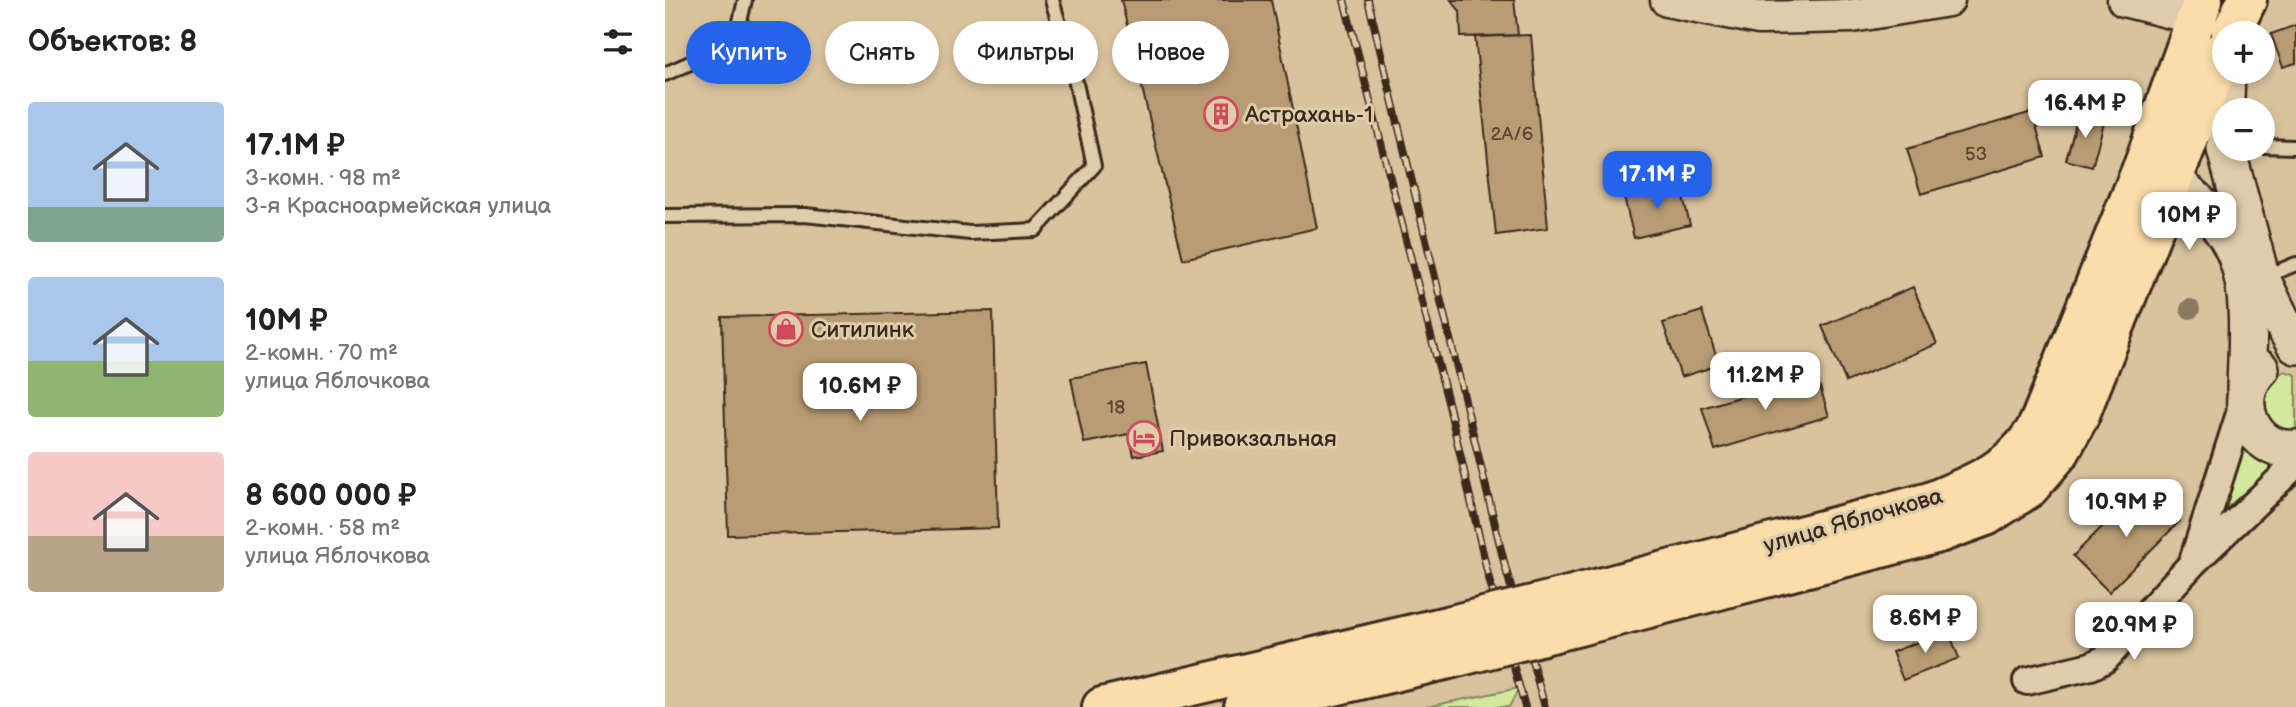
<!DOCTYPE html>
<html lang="ru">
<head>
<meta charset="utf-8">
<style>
	body { margin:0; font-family:"Balsamiq Sans",sans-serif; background:#f2f2f2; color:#222; height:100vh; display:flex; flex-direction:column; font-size:26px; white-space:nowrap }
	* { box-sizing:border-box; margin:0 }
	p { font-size:23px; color:#767676 }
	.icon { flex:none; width:38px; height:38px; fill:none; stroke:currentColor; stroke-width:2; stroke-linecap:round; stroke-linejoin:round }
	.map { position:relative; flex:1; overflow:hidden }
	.sheet { display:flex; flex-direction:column; background:#fff; width:665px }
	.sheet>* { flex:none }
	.guide { position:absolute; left:21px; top:21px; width:665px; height:63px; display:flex; gap:14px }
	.tools { position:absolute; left:1547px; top:21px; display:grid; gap:14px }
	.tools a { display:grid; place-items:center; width:63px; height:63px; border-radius:50%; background:#fff; box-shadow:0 4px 10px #0003; font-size:35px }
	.price { position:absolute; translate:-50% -60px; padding:0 16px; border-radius:14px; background:#fff; color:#222; font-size:23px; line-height:46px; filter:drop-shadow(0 2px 4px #0008) }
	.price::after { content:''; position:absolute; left:50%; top:42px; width:21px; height:16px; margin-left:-10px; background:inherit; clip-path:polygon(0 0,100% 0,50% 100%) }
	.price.selected { background:#2563eb; color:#fff }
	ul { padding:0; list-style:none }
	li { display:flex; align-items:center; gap:21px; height:175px; padding:0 28px }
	li span { display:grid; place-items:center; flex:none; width:196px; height:140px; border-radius:7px; color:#555 }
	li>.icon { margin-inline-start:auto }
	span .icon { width:84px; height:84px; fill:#fffc; stroke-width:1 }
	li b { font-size:30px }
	h2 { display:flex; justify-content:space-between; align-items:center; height:84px; padding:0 28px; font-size:30px }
	.tag { padding:0 24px; border-radius:32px; background:#fff; box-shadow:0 4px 10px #0003; font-size:24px; line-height:63px }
	.tag.selected { background:#2563eb; color:#fff }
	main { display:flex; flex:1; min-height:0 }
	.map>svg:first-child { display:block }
</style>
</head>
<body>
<main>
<section class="sheet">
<h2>Объектов: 8<svg class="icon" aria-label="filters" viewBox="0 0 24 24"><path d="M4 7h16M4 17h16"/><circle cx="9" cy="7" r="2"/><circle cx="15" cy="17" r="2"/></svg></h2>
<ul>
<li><span style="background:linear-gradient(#a9c7e8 75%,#7fa58c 0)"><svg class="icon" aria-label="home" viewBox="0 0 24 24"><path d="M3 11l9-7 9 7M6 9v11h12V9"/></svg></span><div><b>17.1M ₽</b><p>3-комн. · 98 m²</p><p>3-я Красноармейская улица</p></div></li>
<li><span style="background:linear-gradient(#a9c7e8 60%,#8fb573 0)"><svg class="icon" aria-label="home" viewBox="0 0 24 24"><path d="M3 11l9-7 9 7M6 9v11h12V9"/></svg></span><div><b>10M ₽</b><p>2-комн. · 70 m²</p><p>улица Яблочкова</p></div></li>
<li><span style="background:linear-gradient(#f6c9c9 60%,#b9a48a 0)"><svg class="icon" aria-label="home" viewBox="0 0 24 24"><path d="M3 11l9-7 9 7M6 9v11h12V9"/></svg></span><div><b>8 600 000 ₽</b><p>2-комн. · 58 m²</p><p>улица Яблочкова</p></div></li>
</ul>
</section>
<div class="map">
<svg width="1631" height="707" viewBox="0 0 1631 707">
	<rect width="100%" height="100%" fill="#d9c39e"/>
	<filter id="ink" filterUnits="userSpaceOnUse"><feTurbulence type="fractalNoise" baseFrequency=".0143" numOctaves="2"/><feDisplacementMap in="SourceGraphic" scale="14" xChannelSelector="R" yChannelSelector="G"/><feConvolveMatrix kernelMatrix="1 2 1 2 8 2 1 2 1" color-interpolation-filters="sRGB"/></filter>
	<g filter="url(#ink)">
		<path fill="#d2e89d" stroke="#86895e" stroke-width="2" d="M1620 371 1631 375V430L1626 433 1604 426 1592 405 1599 383Z
			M1578 431 1622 456 1554 514Z
			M854 688 844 707H761Z"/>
		<path fill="#b89c73" stroke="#3b2a1e" stroke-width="2" d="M456 0H606L652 228 518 259Z
			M786 0H849L853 35 796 37 795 11Z
			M1631 25V63L1618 67 1606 34Z
			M866 35 883 228 831 235 810 37Z
			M1367 112 1380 157 1256 194 1242 149Z
			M1414 112 1440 119 1427 167 1401 160Z
			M1015 184 1025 225 969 238 959 197Z
			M1248 287 1272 344 1181 382 1157 326Z
			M328 311 333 528 63 535 57 317Z
			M1037 311 1054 365 1016 377 998 323Z
			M481 364 498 451 469 456 464 434 419 443 406 378Z
			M1151 374 1164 416 1050 450 1037 408Z
			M1479 485 1515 521 1444 592 1408 556Z
			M1283 630 1294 658 1238 680 1227 652Z"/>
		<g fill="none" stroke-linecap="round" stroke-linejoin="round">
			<g stroke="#3b2a1e" stroke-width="18">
				<path id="service" d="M0 74 70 43 80 0
					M1598 146 1631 147
					M0 216 140 215 305 233 370 230 429 166 409 74 387 0
					M1599 277 1631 264"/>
			</g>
			<g stroke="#3b2a1e" stroke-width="32">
				<path id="minor" d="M1529 558 1579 401
					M1362 681 1426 666 1440 659 1528 563 1631 464"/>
			</g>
			<g stroke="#3b2a1e" stroke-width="37">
				<path id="tertiary" d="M1002 0 1094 18 1187 16 1283 0
					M1459 0 1530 18"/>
			</g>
			<g stroke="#3b2a1e" stroke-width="42">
				<path id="secondary" d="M1559 128 1561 72
					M1561 149 1596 279 1616 320 1631 345
					M1508 180C1527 197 1547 213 1561 235 1590 278 1582 339 1581 389
					M1595 369C1564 399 1587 454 1631 449"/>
			</g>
			<g stroke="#3b2a1e" stroke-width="44">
				<path id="primary" d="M1566 33 1582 0
					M904 596 1265 502C1305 485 1343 472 1368 434 1375 424 1379 410 1384 399L1480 161 1538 0
					M914 626 1274 533 1321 516 1364 488 1395 452 1415 414 1559 50
					M437 707 778 627
					M579 707 784 659"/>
			</g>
			<use href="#service" stroke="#deccaa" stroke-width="12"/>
			<use href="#minor" stroke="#deccaa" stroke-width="26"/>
			<use href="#tertiary" stroke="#deccaa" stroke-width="32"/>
			<use href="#secondary" stroke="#deccaa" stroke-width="37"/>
			<use href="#primary" stroke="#fbddab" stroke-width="38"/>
			<g stroke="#3b2a1e" stroke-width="8">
				<path id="rail" d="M679 0 784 406 823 575 860 707
					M703 0 840 566 880 707"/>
			</g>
			<use href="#rail" stroke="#deccaa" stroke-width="5" stroke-dasharray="16" stroke-linecap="butt"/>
			<g stroke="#3b2a1e" stroke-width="44" stroke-linecap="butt">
				<path id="primary-bridge" d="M778 627 904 596
					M784 659 914 626"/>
			</g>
			<use href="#primary-bridge" stroke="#fbddab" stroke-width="38"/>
		</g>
		<circle fill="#8a795f" cx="1525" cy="309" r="10"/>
	</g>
	<defs>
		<g id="building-ring" transform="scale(1.75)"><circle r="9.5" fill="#deccaa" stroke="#d1495b" stroke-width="1.5"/><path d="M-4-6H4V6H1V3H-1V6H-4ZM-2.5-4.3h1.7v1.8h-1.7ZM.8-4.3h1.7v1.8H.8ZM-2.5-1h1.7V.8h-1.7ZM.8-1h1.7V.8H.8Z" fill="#d1495b"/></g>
		<g id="shop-ring" transform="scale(1.75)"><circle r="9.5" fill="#deccaa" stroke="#d1495b" stroke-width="1.5"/><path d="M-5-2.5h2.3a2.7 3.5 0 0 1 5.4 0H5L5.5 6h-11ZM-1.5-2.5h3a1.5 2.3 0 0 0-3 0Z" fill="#d1495b"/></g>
		<g id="hotel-ring" transform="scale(1.75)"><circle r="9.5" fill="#deccaa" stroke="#d1495b" stroke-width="1.5"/><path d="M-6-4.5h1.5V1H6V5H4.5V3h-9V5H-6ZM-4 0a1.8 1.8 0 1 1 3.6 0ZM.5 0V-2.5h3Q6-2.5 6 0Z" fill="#d1495b"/></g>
	</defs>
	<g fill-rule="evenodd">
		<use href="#building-ring" x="556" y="114"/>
		<use href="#shop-ring" x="121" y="329"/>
		<use href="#hotel-ring" x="479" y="438"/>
	</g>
	<g text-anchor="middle" stroke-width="6" stroke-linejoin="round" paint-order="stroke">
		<g font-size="19" fill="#5a4633">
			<text x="847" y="140">2А/6</text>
			<text x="1311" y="160">53</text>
			<text x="451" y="413">18</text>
		</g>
		<g font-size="23" fill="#3b2a1e" stroke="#deccaa" text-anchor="start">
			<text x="580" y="122">Астрахань-1</text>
			<text x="146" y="337">Ситилинк</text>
			<text x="504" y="446">Привокзальная</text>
		</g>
		<g font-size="23" fill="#3b2a1e" stroke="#deccaa">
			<text transform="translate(1188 520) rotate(-16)" y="8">улица Яблочкова</text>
		</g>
	</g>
</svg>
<div class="tools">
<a>+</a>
<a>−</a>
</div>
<b class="price" style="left:1420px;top:140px">16.4M ₽</b>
<b class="price selected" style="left:992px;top:211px">17.1M ₽</b>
<b class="price" style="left:1524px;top:252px">10M ₽</b>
<b class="price" style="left:1100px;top:412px">11.2M ₽</b>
<b class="price" style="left:195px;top:423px">10.6M ₽</b>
<b class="price" style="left:1461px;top:539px">10.9M ₽</b>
<b class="price" style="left:1260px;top:655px">8.6M ₽</b>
<b class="price" style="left:1469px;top:662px">20.9M ₽</b>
<div class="guide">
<a class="tag selected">Купить</a>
<a class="tag">Снять</a>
<a class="tag">Фильтры</a>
<a class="tag">Новое</a>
</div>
</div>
</main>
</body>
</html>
